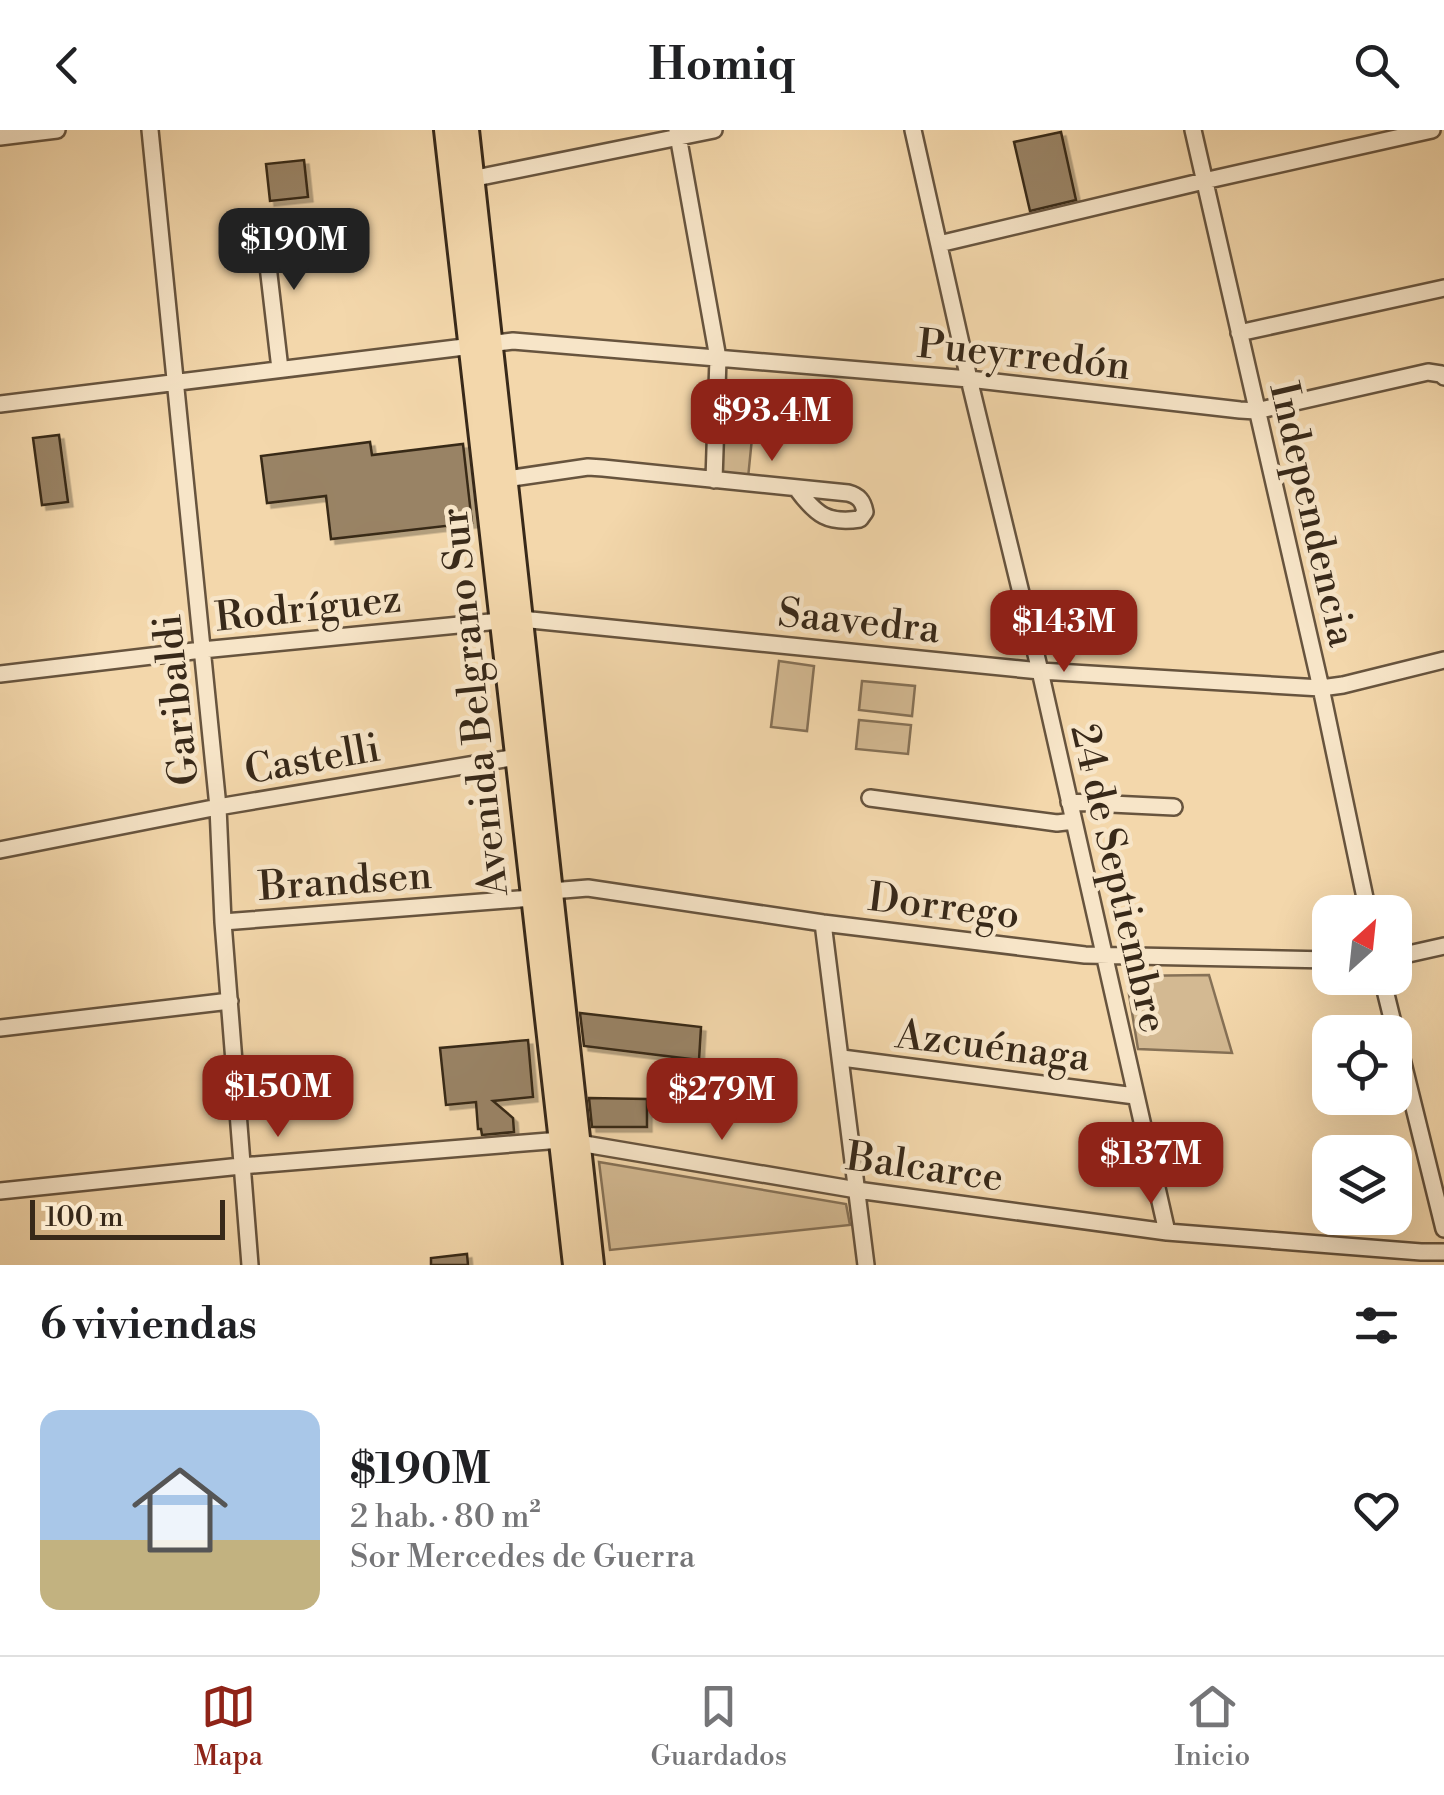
<!DOCTYPE html>
<html lang="es">
<head>
<meta charset="utf-8">
<style>
	body { margin:0; font-family:"Libre Bodoni",serif; background:#f6f6f6; color:#202124; height:100vh; display:flex; flex-direction:column; font-size:38px; white-space:nowrap }
	* { box-sizing:border-box; margin:0 }
	p { font-size:32px; color:#757577 }
	.icon { flex:none; width:55px; height:55px; fill:none; stroke:currentColor; stroke-width:2; stroke-linecap:round; stroke-linejoin:round }
	.map { position:relative; height:1135px; overflow:hidden }
	.sheet { display:flex; flex-direction:column; background:#fff; flex:1 }
	.sheet>* { flex:none }
	.needle { width:65px; rotate:27deg }
	.buttons { position:absolute; left:1312px; top:765px; display:grid; gap:20px }
	.buttons a { display:grid; place-items:center; width:100px; height:100px; border-radius:20px; background:#fff; box-shadow:0 10px 40px #0002; font-size:50px }
	.scale { position:absolute; left:30px; bottom:25px; width:195px; box-sizing:border-box; padding-left:10px; border:5px solid #382919; border-top:0; font-size:28px; line-height:35px; white-space:nowrap; color:#382919; -webkit-text-stroke:8px #f7e5c8; paint-order:stroke }
	.price { position:absolute; translate:-50% -85px; padding:0 22px; border-radius:20px; background:#8f2418; color:#fff; font-size:32px; line-height:65px; filter:drop-shadow(0 2px 5px #0008) }
	.price::after { content:''; position:absolute; left:50%; top:60px; width:30px; height:22px; margin-left:-15px; background:inherit; clip-path:polygon(0 0,100% 0,50% 100%) }
	.price.selected { background:#222; color:#fff }
	ul { padding:0; list-style:none }
	li { display:flex; align-items:center; gap:30px; height:250px; padding:0 40px }
	li+li { border-top:2px solid #e0e0e0 }
	li span { display:grid; place-items:center; flex:none; width:280px; height:200px; border-radius:20px; color:#555 }
	li>.icon { margin-inline-start:auto }
	span .icon { width:120px; height:120px; fill:#fffc; stroke-width:1 }
	li b { font-size:42px }
	h2 { display:flex; justify-content:space-between; align-items:center; height:120px; padding:0 40px; font-size:42px }
	header { display:flex; justify-content:space-between; align-items:center; height:130px; padding:0 40px; background:#fff; font-size:45px; font-weight:800 }
	.menu { display:flex; justify-content:space-around; align-items:center; height:140px; border-top:2px solid #e0e0e0; background:#fff; font-size:28px; color:#757577 }
	.menu a { display:grid; justify-items:center; gap:5px }
	.menu .selected { color:#8f2418 }
	.map>svg:first-child { display:block }
</style>
</head>
<body>
<header><svg class="icon" aria-label="back" viewBox="0 0 24 24"><path d="M15 5l-7 7 7 7"/></svg>Homiq<svg class="icon" aria-label="search" viewBox="0 0 24 24"><circle cx="10" cy="10" r="6"/><path d="M15 15l6 6"/></svg></header>
<div class="map">
<svg width="1444" height="1135" viewBox="0 0 1444 1135">
	<defs>
		<filter id="shadow"><feDropShadow dx="4.5" dy="4.5" stdDeviation="0" flood-color="#0004"/></filter>
	</defs>
	<rect width="100%" height="100%" fill="#f3d7ab"/>
	<filter id="stains"><feTurbulence type="fractalNoise" baseFrequency=".002" numOctaves="4"/><feColorMatrix values="0 0 0 0 .2 0 0 0 0 .09 0 0 0 0 .02 0 0 0 .5 -.17"/></filter>
	<radialGradient id="worn" r=".72"><stop offset=".6" stop-color="#630" stop-opacity="0"/><stop offset="1" stop-color="#630" stop-opacity=".3"/></radialGradient>
	<path fill="#d3b992" stroke="#867156" stroke-width="2.5" d="M723 295 753 298 748 348 718 345Z
		M779 531 814 536 807 601 771 597Z
		M862 551 915 556 912 586 859 580Z
		M859 590 911 595 908 624 856 619Z
		M1209 845 1232 923 1138 919 1126 846Z
		M599 1032 846 1074 850 1095 610 1120Z"/>
	<path fill="#998365" stroke="#382919" stroke-width="2.5" filter="url(#shadow)" d="M1061 2 1076 70 1030 81 1014 12Z
		M304 30 308 67 270 71 266 34Z
		M59 305 68 372 42 375 33 308Z
		M370 312 372 325 463 314 472 393 331 409 326 366 267 373 261 326Z
		M580 883 701 897 699 930 584 916Z
		M528 910 533 967 493 971 513 988 514 1002 482 1005 481 999H478L476 972 446 975 440 918Z
		M589 968 647 969V997H592Z
		M467 1124 468 1135H431V1128Z"/>
	<g fill="none" stroke-linecap="round" stroke-linejoin="round">
		<g stroke="#67543e" stroke-width="20">
			<path id="minor" d="M150 0 218 677 223 792 250 1135
				M677 0 718 228 714 350
				M913 0 969 249 1040 541 1167 1102
				M1193 0 1321 558 1368 782
				M0 7 57 0
				M466 50 714 0
				M263 93 280 239
				M939 114 1204 51 1432 0
				M1239 203 1444 158
				M0 274 513 211 969 249 1240 280 1256 281 1428 242 1441 244 1444 247
				M506 349 588 337 603 338 848 363C859 366 863 371 865 382L860 389C828 394 816 385 797 359
				M0 544 202 520 521 489 1040 541 1321 558 1343 555 1444 530
				M870 668 1057 693 1074 691
				M1069 672 1174 677
				M0 720 218 677 517 627
				M551 761 588 758 823 793 1085 825 1330 830
				M223 792 532 768
				M823 793 866 1135
				M1395 827 1444 816
				M1382 848 1444 1099
				M0 898 230 871
				M842 928 1135 966
				M0 1061 241 1036 561 1010 857 1060 1167 1102 1421 1122H1444"/>
		</g>
		<g stroke="#382919" stroke-width="28">
			<path id="highway" d="M446 0 575 1135
				M467 0 592 1135"/>
		</g>
		<use href="#minor" stroke="#f7e5c8" stroke-width="15"/>
		<use href="#highway" stroke="#f3d7ab" stroke-width="22"/>
	</g>
	<g text-anchor="middle" stroke-width="9" stroke-linejoin="round" paint-order="stroke">
		<g font-size="40" fill="#382919" stroke="#f7e5c8">
			<text transform="translate(1024 224) rotate(6)" y="14">Pueyrredón</text>
			<text transform="translate(1314 384) rotate(77)" y="14">Independencia</text>
			<text transform="translate(308 477) rotate(-6)" y="14">Rodríguez</text>
			<text transform="translate(859 490) rotate(6)" y="14">Saavedra</text>
			<text transform="translate(175 570) rotate(-96)" y="14">Garibaldi</text>
			<text transform="translate(473 572) rotate(-96)" y="14">Avenida Belgrano Sur</text>
			<text transform="translate(312 628) rotate(-10)" y="14">Castelli</text>
			<text transform="translate(1120 748) rotate(77)" y="14">24 de Septiembre</text>
			<text transform="translate(345 750) rotate(-4)" y="14">Brandsen</text>
			<text transform="translate(944 775) rotate(7)" y="14">Dorrego</text>
			<text transform="translate(993 915) rotate(7)" y="14">Azcuénaga</text>
			<text transform="translate(925 1036) rotate(8)" y="14">Balcarce</text>
		</g>
	</g>
	<rect width="100%" height="100%" filter="url(#stains)"/>
	<rect width="100%" height="100%" fill="url(#worn)"/>
</svg>
<div class="buttons">
<a><svg class="needle" viewBox="-14 -14 28 28"><path d="M0-13l5 13h-10z" fill="#e53935"/><path d="M0 13l5-13h-10z" fill="#757577"/></svg></a>
<a><svg class="icon" aria-label="locate" viewBox="0 0 24 24"><circle cx="12" cy="12" r="6"/><path d="M12 2v4M12 18v4M2 12h4M18 12h4"/></svg></a>
<a><svg class="icon" aria-label="layers" viewBox="0 0 24 24"><path d="M12 4l9 5-9 5-9-5zM3 14l9 5 9-5"/></svg></a>
</div>
<div class="scale">100 m</div>
<b class="price selected" style="left:294px;top:163px">$190M</b>
<b class="price" style="left:772px;top:334px">$93.4M</b>
<b class="price" style="left:1064px;top:545px">$143M</b>
<b class="price" style="left:278px;top:1010px">$150M</b>
<b class="price" style="left:722px;top:1013px">$279M</b>
<b class="price" style="left:1151px;top:1077px">$137M</b>
</div>
<section class="sheet">
<h2>6 viviendas<svg class="icon" aria-label="filters" viewBox="0 0 24 24"><path d="M4 7h16M4 17h16"/><circle cx="9" cy="7" r="2"/><circle cx="15" cy="17" r="2"/></svg></h2>
<ul>
<li><span style="background:linear-gradient(#a9c7e8 65%,#c2b280 0)"><svg class="icon" aria-label="home" viewBox="0 0 24 24"><path d="M3 11l9-7 9 7M6 9v11h12V9"/></svg></span><div><b>$190M</b><p>2 hab. · 80 m²</p><p>Sor Mercedes de Guerra</p></div><svg class="icon" aria-label="heart" viewBox="0 0 24 24"><path d="M12 20l-8-8c-3-5 5-10 8-4 3-6 11-1 8 4z"/></svg></li>
</ul>
</section>
<nav class="menu">
<a class="selected"><svg class="icon" aria-label="map" viewBox="0 0 24 24"><path d="M3 6l6-2 6 2 6-2v14l-6 2-6-2-6 2zM9 4v14M15 6v14"/></svg>Mapa</a>
<a><svg class="icon" aria-label="saved" viewBox="0 0 24 24"><path d="M7 4h10v16l-5-4-5 4z"/></svg>Guardados</a>
<a><svg class="icon" aria-label="home" viewBox="0 0 24 24"><path d="M3 11l9-7 9 7M6 9v11h12V9"/></svg>Inicio</a>
</nav>
</body>
</html>
